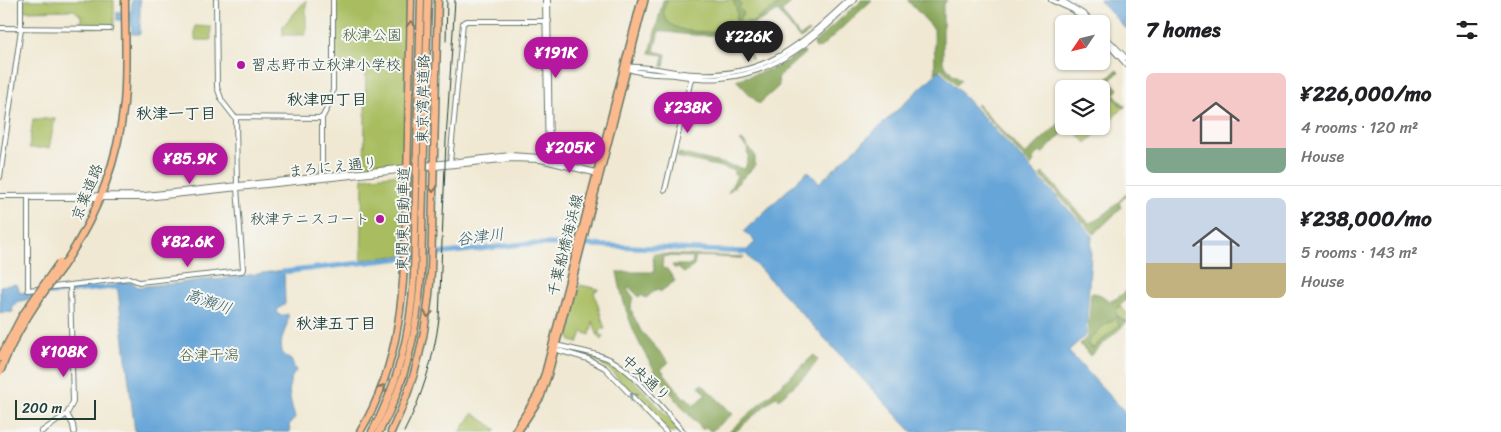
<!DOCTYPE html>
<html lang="en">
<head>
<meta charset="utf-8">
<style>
	body { margin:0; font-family:Sriracha,"Klee One",sans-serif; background:#f2f2f2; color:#202124; height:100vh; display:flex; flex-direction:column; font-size:19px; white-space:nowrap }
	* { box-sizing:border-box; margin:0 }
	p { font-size:16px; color:#757577 }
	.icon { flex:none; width:28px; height:28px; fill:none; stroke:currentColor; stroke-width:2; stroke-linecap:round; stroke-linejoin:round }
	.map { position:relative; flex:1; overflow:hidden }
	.drawer { display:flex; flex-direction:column; background:#fff; width:375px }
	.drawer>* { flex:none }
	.needle { width:32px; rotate:235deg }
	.buttons { position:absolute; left:1055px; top:15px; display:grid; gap:10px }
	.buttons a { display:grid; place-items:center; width:55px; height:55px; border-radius:8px; background:#fff; box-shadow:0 1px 4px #0004; font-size:25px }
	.scale { position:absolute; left:15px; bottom:12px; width:81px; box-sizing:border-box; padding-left:5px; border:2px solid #1f3d34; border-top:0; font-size:14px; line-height:18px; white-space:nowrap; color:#1f3d34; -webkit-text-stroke:4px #f6f6f2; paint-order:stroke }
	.price { position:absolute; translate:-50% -42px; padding:0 11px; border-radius:18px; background:#b5179e; color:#fff; font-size:16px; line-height:32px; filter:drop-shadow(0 1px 2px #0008) }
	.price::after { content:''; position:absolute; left:50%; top:30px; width:15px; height:11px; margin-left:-8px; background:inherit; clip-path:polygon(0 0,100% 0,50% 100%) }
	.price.selected { background:#222; color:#fff }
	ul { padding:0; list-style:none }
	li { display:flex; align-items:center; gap:15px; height:125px; padding:0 20px }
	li+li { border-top:1px solid #e0e0e0 }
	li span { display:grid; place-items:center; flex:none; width:140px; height:100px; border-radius:8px; color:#555 }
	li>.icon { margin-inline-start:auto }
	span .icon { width:60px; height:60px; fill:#fffc; stroke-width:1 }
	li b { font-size:21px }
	h2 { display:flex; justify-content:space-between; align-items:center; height:60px; padding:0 20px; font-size:21px }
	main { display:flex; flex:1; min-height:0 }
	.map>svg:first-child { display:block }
</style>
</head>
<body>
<main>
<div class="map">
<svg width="1126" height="432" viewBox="0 0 1126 432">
	<rect width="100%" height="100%" fill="#f6f6f2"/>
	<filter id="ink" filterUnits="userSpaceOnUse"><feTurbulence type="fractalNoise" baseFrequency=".02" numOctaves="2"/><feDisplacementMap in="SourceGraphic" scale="10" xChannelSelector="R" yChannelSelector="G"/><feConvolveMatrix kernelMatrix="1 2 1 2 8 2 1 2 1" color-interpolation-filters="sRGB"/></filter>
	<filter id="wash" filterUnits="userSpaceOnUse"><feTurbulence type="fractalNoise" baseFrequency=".0096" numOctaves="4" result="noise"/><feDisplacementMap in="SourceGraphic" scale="20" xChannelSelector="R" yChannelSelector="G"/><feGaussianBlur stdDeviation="1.12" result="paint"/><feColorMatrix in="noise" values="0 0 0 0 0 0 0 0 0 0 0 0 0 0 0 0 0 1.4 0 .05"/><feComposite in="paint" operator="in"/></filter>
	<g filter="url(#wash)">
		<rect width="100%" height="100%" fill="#f0e8d2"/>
		<path fill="#a9bd61" stroke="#647d4a" d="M24 0H114V27H81V16L74 10 25 11Z
			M306 0V35H283V26Z
			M335 0H407L405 140 403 156 404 157V161L401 164 364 168 366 69 338 67 335 65Z
			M664 0H790L760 20 728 33 657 29Z
			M195 26 211 27V40H195Z
			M1104 88 1123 108 1086 143 1070 126H1101V91Z
			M33 119H55L49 148H29Z
			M400 174 404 178 402 255 361 260 363 178Z
			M580 285 599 289 594 292 605 329H601L599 334 603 336 602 340 597 334 593 321 590 335 582 332 578 343 571 341 568 335Z
			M1120 306 1126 312V321L1125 322 1119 316 1120 325 1093 348 1088 345 1087 342 1102 327 1117 316 1115 311Z
			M579 353 608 361 625 371 682 432H669L611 371 597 361Z
			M473 413 497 430 495 432H460Z"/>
		<path fill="#86a457" stroke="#527046" d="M663 0H668C647 32 709 37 726 30 730 29 733 26 736 23L737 11 733 0H738L741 5 739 8 743 13 739 19 743 23 749 21 751 23 785 0H794L782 12 800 37 809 31 810 32 800 39 778 11 743 30 752 60 741 30C714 40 685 34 659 31L654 51 666 54 664 67H662L664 55 650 53Z
			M861 0H872L820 48 816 49 814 43 855 6 858 5Z
			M907 0H947L943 5V62L954 76H957L961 80 957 85 941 68 935 73 934 29Z
			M803 51 805 53 778 77 779 86 759 104 736 80 775 68Z
			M1116 70 1119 72 1110 80 1118 89 1114 94 1125 106 1124 108 1105 88 1101 90V89H1097Z
			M977 104 1025 155 1064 119V126L1069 127 1042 154 1040 152 1033 159 1034 161 1031 166 976 105Z
			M742 140 755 155V166L728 193 738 174 734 175V170L677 157 679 153 745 169 749 154 747 153 748 149 740 141Z
			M1043 173 1089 223C1101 220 1117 203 1126 194V196L1119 203 1121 207 1119 210 1094 234 1040 175Z
			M653 254 744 257 741 258 696 256 694 266 684 273 678 268H674L672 265H692L693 257 663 256 662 268 667 269 675 281 660 292 657 289 646 298 641 295 639 297 629 287 627 289 634 298C631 301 630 309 633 313L631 314 633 315 641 331 669 362 661 369 684 398 686 397 694 405 706 394 699 386 702 384 733 414C725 420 718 425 711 432L706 427 703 430C657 381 629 340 617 272H654Z
			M1126 291V300L1115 311 1118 316 1102 327 1088 342V345L1093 348 1119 325 1116 319 1119 316 1124 322 1126 321V323L1090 356 1080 344 1088 336 1091 293C1111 293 1103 311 1126 291Z
			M814 355 818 360 807 374 779 399 776 396 735 432H729Z"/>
		<path fill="#66a5d8" stroke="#427186" d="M132 0H140V34H132L131 20H117V12H131Z
			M1099 0H1126V29Z
			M940 70 1092 235 1086 335 1068 351 1126 413V432H912L746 254 747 250 755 242 744 231 808 171 819 183Z
			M284 270 285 304 278 309 277 313 281 316 288 314C289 331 277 335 283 355L291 360 296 371C284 385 291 401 295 418L289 425 290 432H135L117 283 126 282 133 283 138 287 165 284C170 286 203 279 213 278L215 280Z
			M17 284 20 293 34 292 29 299 17 302 14 307 12 308 13 312 0 313V286Z"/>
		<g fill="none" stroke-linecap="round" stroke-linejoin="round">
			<path stroke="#66a5d8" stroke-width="5" d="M280 276 283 272 523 244H566L746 252
				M25 296 124 286"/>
		</g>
	</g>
	<g filter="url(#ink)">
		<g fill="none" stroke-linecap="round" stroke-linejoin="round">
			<g stroke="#68796b" stroke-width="6">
				<path id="minor" d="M545 0 548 161
					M548 0 550 161
					M1051 0 1073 10 1089 24
					M1061 0 1085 15 1094 24
					M0 28 110 29
					M1101 32 1126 58
					M1101 37 1126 64
					M626 67C648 65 672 73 695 74 765 78 801 45 849 0
					M625 68C640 74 659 74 675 75 690 77 706 80 721 78 779 73 815 38 854 0
					M235 117 322 118
					M450 162 463 23 467 21H549
					M424 165 510 155 540 157 599 173
					M0 177 21 29V0
					M322 178V118L331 101 333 89V0
					M665 190 692 75
					M0 196 145 195 417 166
					M28 196V290L129 278 139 282 242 271 243 269 237 188 236 119 222 101 217 87 216 0
					M32 198H146L511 159 540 160 598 174
					M554 346 556 345C574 350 593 352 609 359 633 370 665 412 684 432
					M554 349 588 359 605 368 666 432
					M67 414 73 425 74 432
					M41 432 67 414 73 402 70 286"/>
			</g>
			<g stroke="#68796b" stroke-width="8">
				<path id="major" d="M514 432 537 395 545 372 641 0
					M518 432 541 397 549 373 645 0"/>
			</g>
			<g stroke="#68796b" stroke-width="9">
				<path id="highway" d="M425 105 428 0
					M418 106 421 0
					M63 266C96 217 118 163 124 103 127 69 125 34 125 0
					M360 432C407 354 404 269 407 182 408 121 410 61 411 0
					M372 432C399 383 411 331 414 276
					M379 432C406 383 417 332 421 276
					M391 432C417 379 427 331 431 272L438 0"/>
			</g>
			<use href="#minor" stroke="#fff" stroke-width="4"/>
			<use href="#major" stroke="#fbba8d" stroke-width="5"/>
			<use href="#highway" stroke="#fbba8d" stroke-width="6"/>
			<path stroke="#1f3d34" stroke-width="1" d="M446 41 447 0
				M404 432C422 397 434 358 439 319L446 140 455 0"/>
			<g stroke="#68796b" stroke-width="9" stroke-linecap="butt">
				<path id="highway-bridge" d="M414 276 418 106
					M421 276 425 105
					M0 358 22 316 59 263
					M0 372C15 332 38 299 63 266"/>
			</g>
			<use href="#highway-bridge" stroke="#fbba8d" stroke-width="6"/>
		</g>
		<defs><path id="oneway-chevron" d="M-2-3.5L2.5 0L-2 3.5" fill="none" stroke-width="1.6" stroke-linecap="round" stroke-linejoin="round" transform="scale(1.25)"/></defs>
		<g stroke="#82755c">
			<use href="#oneway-chevron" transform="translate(411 24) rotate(-89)"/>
			<use href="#oneway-chevron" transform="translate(433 189) rotate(92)"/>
			<use href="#oneway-chevron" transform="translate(428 314) rotate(97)"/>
			<use href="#oneway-chevron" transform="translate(382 388) rotate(-69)"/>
		</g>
		<use stroke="#8f9e9a" href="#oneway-chevron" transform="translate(633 396) rotate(-133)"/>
	</g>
	<g fill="#b5179e" stroke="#f6f6f2" stroke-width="2">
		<circle cx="241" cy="65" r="5"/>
		<circle cx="380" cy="219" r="5"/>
	</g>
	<g text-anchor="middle" stroke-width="4" stroke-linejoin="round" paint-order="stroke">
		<g font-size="15" fill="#425d3f" stroke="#f6f6f2">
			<text x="372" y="40">秋津公園</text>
			<text x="209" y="360">谷津干潟</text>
		</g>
		<g font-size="15" fill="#1f3d34" stroke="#f6f6f2" text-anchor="start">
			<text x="251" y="70">習志野市立秋津小学校</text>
			<text x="370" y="224" text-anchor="end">秋津テニスコート</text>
		</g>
		<g font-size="15" fill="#1f3d34" stroke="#f6f6f2">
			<text transform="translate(423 99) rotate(-89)" y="5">東京湾岸道路</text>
			<text transform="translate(333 167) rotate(-6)" y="5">まろにえ通り</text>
			<text transform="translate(87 192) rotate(-68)" y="5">京葉道路</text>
			<text transform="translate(403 219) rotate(-89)" y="5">東関東自動車道</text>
			<text transform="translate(565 245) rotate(-76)" y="5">千葉船橋海浜線</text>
			<text transform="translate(646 378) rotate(43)" y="5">中央通り</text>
		</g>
		<g font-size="16" font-weight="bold" fill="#1f3d34" stroke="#f6f6f2">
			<text x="327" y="105">秋津四丁目</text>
			<text x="176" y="119">秋津一丁目</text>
			<text x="336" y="329">秋津五丁目</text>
		</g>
		<g font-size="16" font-style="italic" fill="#345c65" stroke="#f6f6f2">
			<text transform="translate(480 236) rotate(-7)" y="6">谷津川</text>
			<text transform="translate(209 301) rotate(19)" y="6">高瀬川</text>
		</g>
	</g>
</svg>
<div class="buttons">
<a><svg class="needle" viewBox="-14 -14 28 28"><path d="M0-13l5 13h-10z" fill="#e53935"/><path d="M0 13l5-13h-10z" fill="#757577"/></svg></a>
<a><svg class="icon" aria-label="layers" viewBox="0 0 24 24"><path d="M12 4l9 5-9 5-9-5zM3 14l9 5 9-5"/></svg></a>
</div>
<div class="scale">200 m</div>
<b class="price selected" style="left:749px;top:63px">¥226K</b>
<b class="price" style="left:556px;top:79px">¥191K</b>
<b class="price" style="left:688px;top:134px">¥238K</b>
<b class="price" style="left:570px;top:174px">¥205K</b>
<b class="price" style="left:190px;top:185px">¥85.9K</b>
<b class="price" style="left:188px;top:268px">¥82.6K</b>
<b class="price" style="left:64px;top:378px">¥108K</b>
</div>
<section class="drawer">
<h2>7 homes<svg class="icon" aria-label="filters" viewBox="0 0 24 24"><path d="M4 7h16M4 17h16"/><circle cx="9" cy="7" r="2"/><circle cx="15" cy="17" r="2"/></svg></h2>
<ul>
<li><span style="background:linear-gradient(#f6c9c9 75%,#7fa58c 0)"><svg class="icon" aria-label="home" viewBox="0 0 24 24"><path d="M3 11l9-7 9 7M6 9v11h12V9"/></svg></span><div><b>¥226,000/mo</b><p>4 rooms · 120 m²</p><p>House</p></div></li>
<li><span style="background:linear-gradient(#c9d6e8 65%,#c2b280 0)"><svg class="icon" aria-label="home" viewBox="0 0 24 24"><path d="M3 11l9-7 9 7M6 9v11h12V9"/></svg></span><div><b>¥238,000/mo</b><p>5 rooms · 143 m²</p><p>House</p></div></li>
</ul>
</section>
</main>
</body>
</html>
